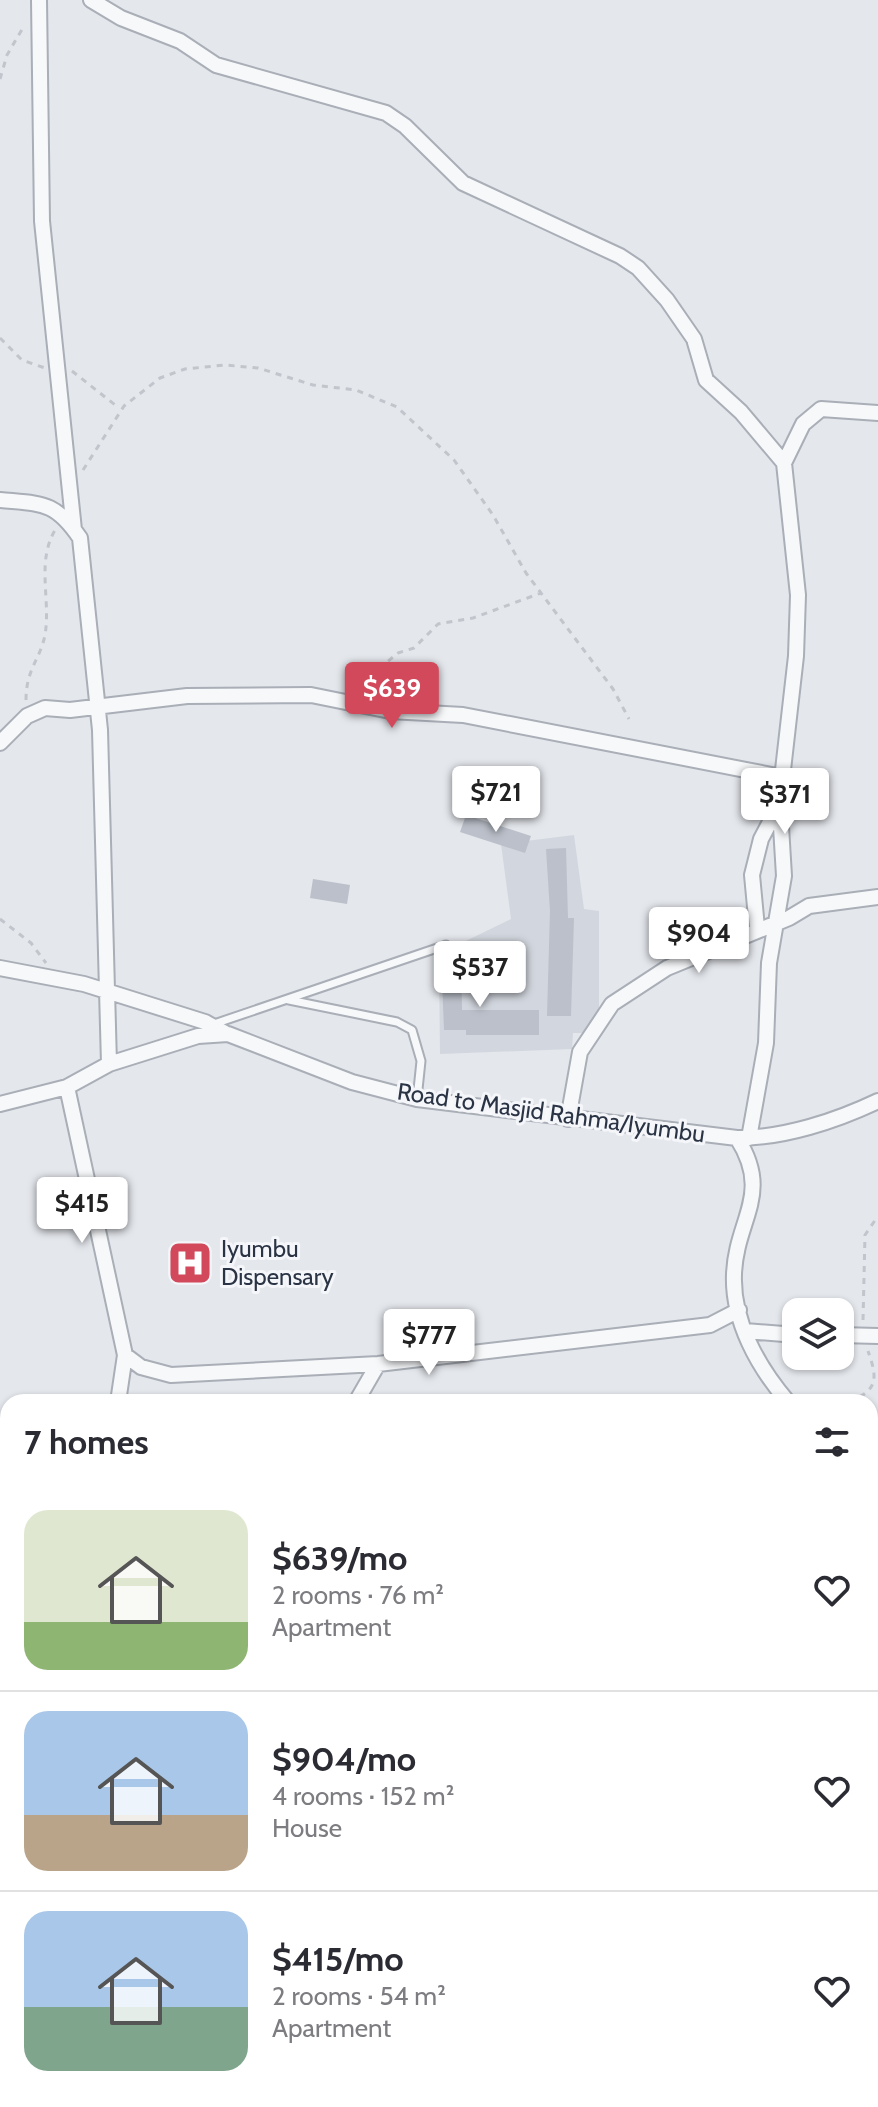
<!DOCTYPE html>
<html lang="en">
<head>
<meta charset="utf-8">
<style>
	body { margin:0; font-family:Cabin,sans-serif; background:#f7f7f7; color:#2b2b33; height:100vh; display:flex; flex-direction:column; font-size:30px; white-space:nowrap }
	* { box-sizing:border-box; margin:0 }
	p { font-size:26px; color:#7c7c81 }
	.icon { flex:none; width:44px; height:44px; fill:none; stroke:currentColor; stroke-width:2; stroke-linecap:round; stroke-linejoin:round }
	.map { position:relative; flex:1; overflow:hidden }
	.sheet { position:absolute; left:0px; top:1394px; width:878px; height:714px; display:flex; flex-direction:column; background:#fff; border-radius:24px 24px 0 0; box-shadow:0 2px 6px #0004 }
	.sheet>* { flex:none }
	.tools { position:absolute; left:782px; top:1298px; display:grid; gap:16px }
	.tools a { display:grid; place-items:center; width:72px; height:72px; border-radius:16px; background:#fff; box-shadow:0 2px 6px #0004; font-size:40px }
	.price { position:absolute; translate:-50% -68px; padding:0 18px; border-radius:8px; background:#fff; color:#222; font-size:26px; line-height:52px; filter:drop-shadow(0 2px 4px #0008) }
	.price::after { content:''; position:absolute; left:50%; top:48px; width:24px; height:18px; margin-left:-12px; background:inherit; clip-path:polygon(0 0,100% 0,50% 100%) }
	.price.current { background:#d1495b; color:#fff }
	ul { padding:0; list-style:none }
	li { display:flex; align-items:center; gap:24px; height:200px; padding:0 24px }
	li+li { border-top:2px solid #e1e1e2 }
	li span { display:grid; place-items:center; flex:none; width:224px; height:160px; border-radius:24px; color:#555 }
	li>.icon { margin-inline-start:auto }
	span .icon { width:96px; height:96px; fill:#fffc; stroke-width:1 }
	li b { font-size:34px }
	h2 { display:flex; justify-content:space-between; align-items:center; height:96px; padding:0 24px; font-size:34px }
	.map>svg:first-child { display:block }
</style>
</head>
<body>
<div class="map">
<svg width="878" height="2107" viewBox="0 0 878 2107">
	<rect width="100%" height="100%" fill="#e4e7ec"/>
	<path fill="#d2d6de" d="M574 835 584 909 599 911V1033H573L572 1049 440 1054 439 954 511 919 501 844Z"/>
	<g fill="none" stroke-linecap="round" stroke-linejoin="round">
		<path stroke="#9fb4cc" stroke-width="5" d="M870 1965H878
			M0 2007 8 2006"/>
	</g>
	<path fill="#bbc0ca" d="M466 815 531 836 525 853 460 832Z
		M566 848 568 918H574L571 1016H547L550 911 546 849Z
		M313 879 350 885 347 904 310 898Z
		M441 955H461L462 1010H539V1035H466V1030H444Z
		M205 1246 210 1272 175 1279 169 1254Z"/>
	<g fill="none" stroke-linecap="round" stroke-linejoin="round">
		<g stroke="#a9aeb7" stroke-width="11">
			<path id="service" d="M289 1000 397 1022 412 1030 421 1061 417 1099
				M214 1024 446 945"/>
		</g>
		<g stroke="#a9aeb7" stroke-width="18">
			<path id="minor" d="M39 0 42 221 74 530
				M91 0 121 18 180 41 216 65 386 113 405 126 463 183 620 256 638 268 667 300 694 339 706 380 741 412 784 463
				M0 500C42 504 55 501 80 538L100 730 109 1064
				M0 743 27 716 45 708 70 710 187 696 311 695 390 711 463 715 782 777
				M757 928 752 875 761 839 779 805 796 656 798 595 784 463 803 424 821 409 878 413
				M0 968 84 984 205 1022 225 1033
				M67 1087 125 1355 118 1402
				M0 1104 67 1087 109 1064 198 1036 228 1034 352 1082 417 1099 737 1138C784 1138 836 1121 878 1101
				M568 1119 580 1052 612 1004 667 968 789 918 809 906 878 897
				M737 1138C773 1194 736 1219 734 1274 732 1321 758 1367 788 1402
				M749 1138 766 1043 769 963 784 876 780 810
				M745 1331 796 1335
				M840 1335 878 1336
				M125 1355 141 1367 171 1375 378 1364 710 1325 739 1310
				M356 1402 378 1364
				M0 1485 8 1483
				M870 1507 878 1514
				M870 1799 878 1800
				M0 1854 8 1845
				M0 2068 8 2077
				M29 2100 35 2107"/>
		</g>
		<path stroke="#c2c5cb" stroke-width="3" stroke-dasharray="6 6" stroke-linecap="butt" d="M0 79 7 55 24 26
			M0 338 22 360 45 368
			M72 371 119 408
			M83 470 124 406 160 378 185 369 225 365 258 368 313 385 356 390 397 407 454 460 493 515 526 573 613 689 629 719
			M348 687 371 675 398 653 414 648 438 624 473 618 541 593
			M26 700C26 669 40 660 45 635 51 599 36 563 55 530
			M0 919 31 943 46 963
			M863 1320 865 1235 878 1216
			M849 1402C878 1390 878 1379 868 1351
			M0 1672 8 1670
			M870 1722 878 1735
			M158 2107 166 2100
			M251 2107 254 2100"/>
		<use href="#service" stroke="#f7f8fa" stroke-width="7"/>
		<use href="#minor" stroke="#f7f8fa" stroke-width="14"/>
	</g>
	<defs>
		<g id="hospital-square" transform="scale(2.3)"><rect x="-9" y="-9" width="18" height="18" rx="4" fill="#d1495b" stroke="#f4f6f9"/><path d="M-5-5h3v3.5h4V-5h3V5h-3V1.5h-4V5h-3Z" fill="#fff"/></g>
	</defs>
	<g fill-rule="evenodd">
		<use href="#hospital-square" x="190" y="1263"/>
	</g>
	<g text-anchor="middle" stroke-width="6" stroke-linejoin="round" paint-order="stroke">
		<g font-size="24" fill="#2b3445" stroke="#f4f6f9">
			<text transform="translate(551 1113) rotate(8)" y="8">Road to Masjid Rahma/Iyumbu</text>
		</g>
		<g font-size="24" fill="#2b3445" stroke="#f4f6f9" text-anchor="start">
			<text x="221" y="1257">Iyumbu<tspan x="221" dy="28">Dispensary</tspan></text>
		</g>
	</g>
</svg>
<div class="tools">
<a><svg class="icon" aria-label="layers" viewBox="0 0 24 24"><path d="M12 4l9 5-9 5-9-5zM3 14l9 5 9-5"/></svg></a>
</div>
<b class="price current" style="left:392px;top:730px">$639</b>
<b class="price" style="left:496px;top:834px">$721</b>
<b class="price" style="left:785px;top:836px">$371</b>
<b class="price" style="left:699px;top:975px">$904</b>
<b class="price" style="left:480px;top:1009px">$537</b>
<b class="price" style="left:82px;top:1245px">$415</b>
<b class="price" style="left:429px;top:1377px">$777</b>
<section class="sheet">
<h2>7 homes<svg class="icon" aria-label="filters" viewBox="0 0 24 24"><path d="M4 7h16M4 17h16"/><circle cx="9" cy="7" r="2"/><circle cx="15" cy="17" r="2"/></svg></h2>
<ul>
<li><span style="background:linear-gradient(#dfe7d0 70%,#8fb573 0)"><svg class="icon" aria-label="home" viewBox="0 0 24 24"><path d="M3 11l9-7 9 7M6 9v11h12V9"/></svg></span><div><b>$639/mo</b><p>2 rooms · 76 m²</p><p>Apartment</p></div><svg class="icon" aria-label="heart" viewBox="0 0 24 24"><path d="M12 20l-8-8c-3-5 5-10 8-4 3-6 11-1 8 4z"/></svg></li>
<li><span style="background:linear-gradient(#a9c7e8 65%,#b9a48a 0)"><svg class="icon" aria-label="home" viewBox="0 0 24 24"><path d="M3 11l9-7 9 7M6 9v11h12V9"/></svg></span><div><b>$904/mo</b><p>4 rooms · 152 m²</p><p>House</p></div><svg class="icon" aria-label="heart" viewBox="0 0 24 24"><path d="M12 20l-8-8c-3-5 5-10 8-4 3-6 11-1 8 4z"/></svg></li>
<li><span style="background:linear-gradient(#a9c7e8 60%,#7fa58c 0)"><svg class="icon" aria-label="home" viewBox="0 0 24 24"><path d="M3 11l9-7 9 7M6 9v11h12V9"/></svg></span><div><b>$415/mo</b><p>2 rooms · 54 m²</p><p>Apartment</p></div><svg class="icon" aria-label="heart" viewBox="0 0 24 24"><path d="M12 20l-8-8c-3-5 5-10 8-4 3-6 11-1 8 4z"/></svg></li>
</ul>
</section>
</div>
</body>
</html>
